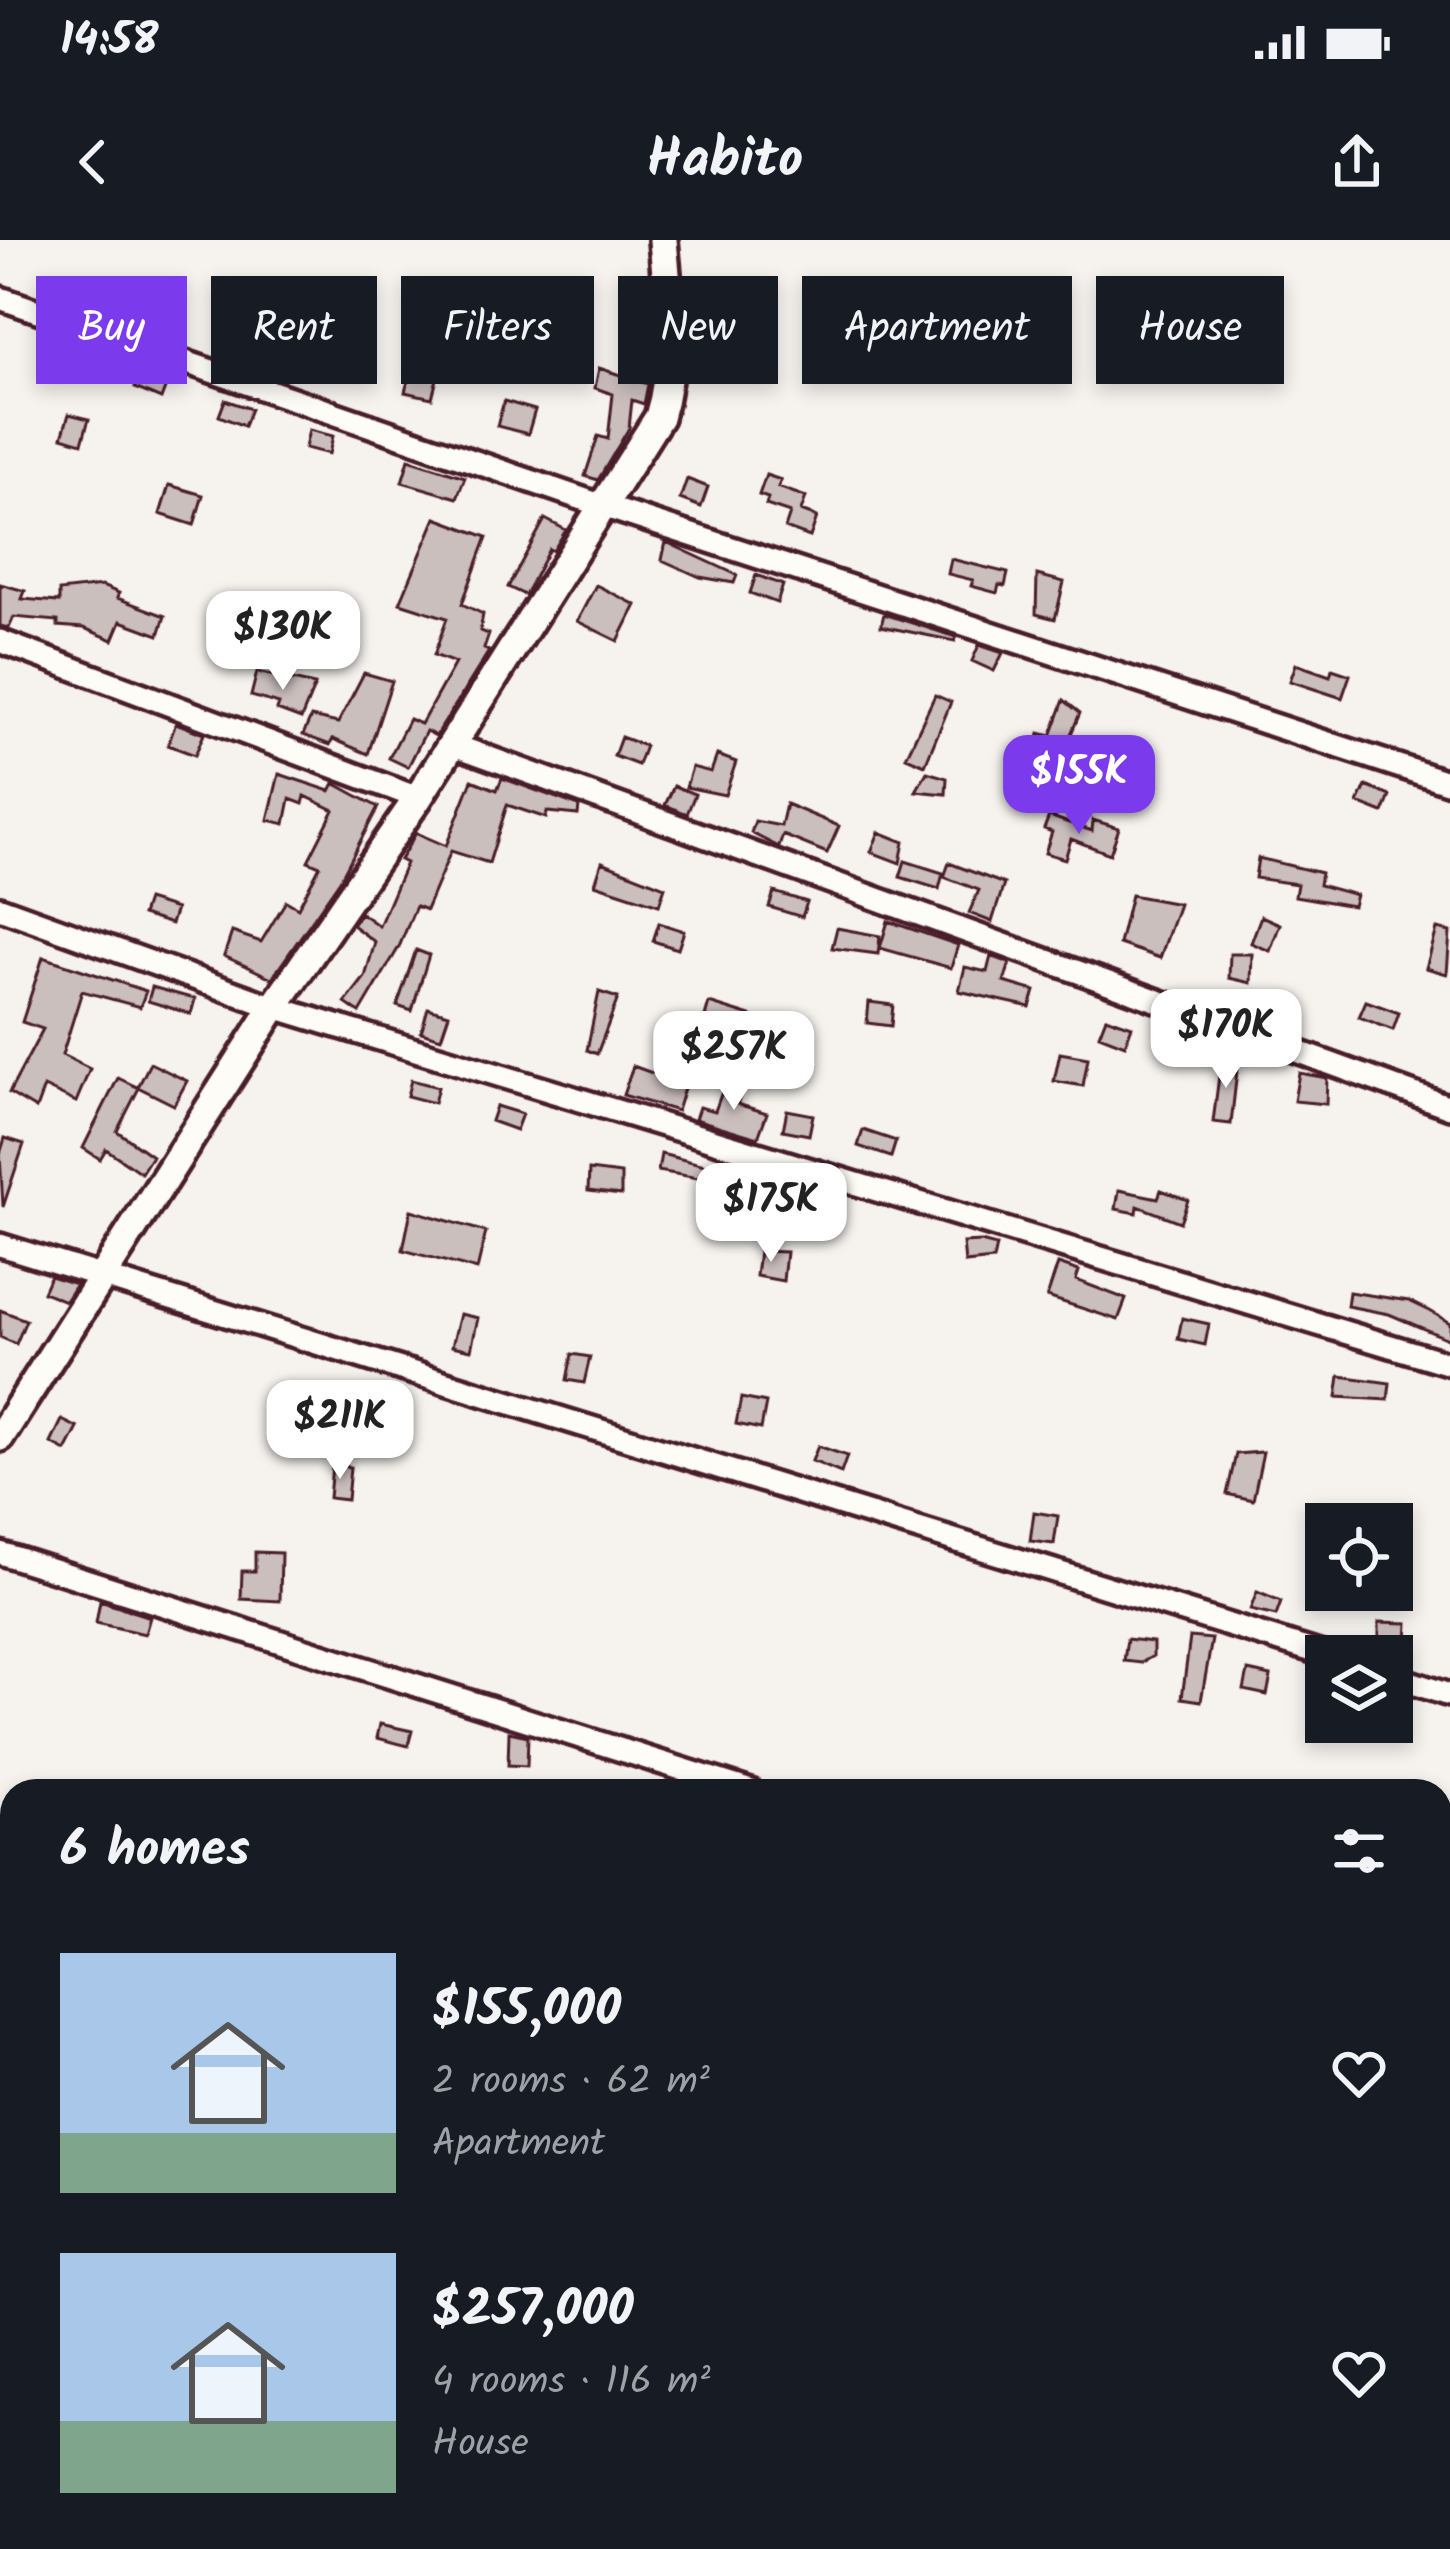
<!DOCTYPE html>
<html lang="en">
<head>
<meta charset="utf-8">
<style>
	body { margin:0; font-family:Kalam,sans-serif; background:#242831; color:#f1f3f6; height:100vh; display:flex; flex-direction:column; font-size:45px; white-space:nowrap }
	* { box-sizing:border-box; margin:0 }
	p { font-size:39px; color:#9ea1a6 }
	.icon { flex:none; width:66px; height:66px; fill:none; stroke:currentColor; stroke-width:2; stroke-linecap:round; stroke-linejoin:round }
	.map { position:relative; flex:1; overflow:hidden }
	.sheet { position:absolute; left:0px; top:1539px; width:1452px; height:771px; display:flex; flex-direction:column; background:#171b24; border-radius:36px 36px 0 0; box-shadow:0 6px 18px #0003 }
	.sheet>* { flex:none }
	.top-card { position:absolute; left:36px; top:36px; width:1380px; height:108px; display:flex; gap:24px }
	.controls { position:absolute; left:1305px; top:1263px; display:grid; gap:24px }
	.controls a { display:grid; place-items:center; width:108px; height:108px; border-radius:0px; background:#171b24; box-shadow:0 6px 18px #0003; font-size:60px }
	.price { position:absolute; translate:-50% -102px; padding:0 27px; border-radius:24px; background:#fff; color:#222; font-size:39px; line-height:78px; filter:drop-shadow(0 3px 6px #0008) }
	.price::after { content:''; position:absolute; left:50%; top:72px; width:36px; height:27px; margin-left:-18px; background:inherit; clip-path:polygon(0 0,100% 0,50% 100%) }
	.price.selected { background:#7c3aed; color:#fff }
	ul { padding:0; list-style:none }
	li { display:flex; align-items:center; gap:36px; height:300px; padding:0 60px }
	li span { display:grid; place-items:center; flex:none; width:336px; height:240px; border-radius:0px; color:#555 }
	li>.icon { margin-inline-start:auto }
	span .icon { width:144px; height:144px; fill:#fffc; stroke-width:1 }
	li b { font-size:51px }
	h2 { display:flex; justify-content:space-between; align-items:center; height:144px; padding:0 60px; font-size:51px }
	.chip { padding:0 42px; border-radius:0px; background:#171b24; box-shadow:0 6px 18px #0003; font-size:42px; line-height:108px }
	.chip.selected { background:#7c3aed; color:#fff }
	.status { display:flex; justify-content:space-between; align-items:center; height:84px; padding:0 60px; background:#171b24; direction:ltr }
	.status svg { height:33px; fill:currentColor }
	header { display:flex; justify-content:space-between; align-items:center; height:156px; padding:0 60px; background:#171b24; font-size:54px; font-weight:700 }
	.map>svg:first-child { display:block }
</style>
</head>
<body>
<div class="status"><b>14:58</b><svg viewBox="0 0 49 12"><path d="M0 12V9h3v3zM5 12V6h3v6zM10 12V3h3v9zM15 12V0h3v12zM26 1h20v11H26zM47 4h2v5h-2z"/></svg></div>
<header><svg class="icon" aria-label="back" viewBox="0 0 24 24"><path d="M15 5l-7 7 7 7"/></svg>Habito<svg class="icon" aria-label="share" viewBox="0 0 24 24"><path d="M12 15V3M7 8l5-5 5 5M5 13v7h14v-7"/></svg></header>
<div class="map">
<svg width="1450" height="2309" viewBox="0 0 1450 2309">
	<rect width="100%" height="100%" fill="#f6f3ef"/>
	<filter id="ink" filterUnits="userSpaceOnUse"><feTurbulence type="fractalNoise" baseFrequency=".00833" numOctaves="2"/><feDisplacementMap in="SourceGraphic" scale="24" xChannelSelector="R" yChannelSelector="G"/><feConvolveMatrix kernelMatrix="1 2 1 2 8 2 1 2 1" color-interpolation-filters="sRGB"/></filter>
	<g filter="url(#ink)">
		<path fill="#cbbfbe" stroke="#4a1f2b" stroke-width="3" d="M723 40 741 42 737 69 719 67Z
			M52 104 86 112 88 105 132 120 127 136 107 130 105 136 49 119Z
			M599 128 648 144 644 164 632 160 629 188 598 240 585 236 598 196 608 199 613 154 595 148Z
			M141 133 167 143 161 159 135 148Z
			M410 133 437 139 432 158 405 152Z
			M225 160 251 169 244 186 219 176Z
			M504 161 535 170 528 194 497 186Z
			M69 174 89 179 82 203 62 197Z
			M309 190 333 196 329 214 305 208Z
			M409 219 465 237 457 258 402 242Z
			M766 235 781 240 778 247 806 257 801 271 817 277 810 297 785 288 790 273 766 265 768 258 759 255Z
			M687 239 708 247 701 267 680 259Z
			M169 245 203 255 194 285 160 274Z
			M436 278 487 297 462 364 483 374 480 391 489 394 484 409 489 411 436 496 426 491 408 527 389 518 409 479 421 484 455 423 434 415 447 378 400 363Z
			M545 279 566 290 553 311 549 309 525 355 508 347Z
			M666 302 737 335 734 343 700 337 662 320Z
			M951 319 1008 333 1005 346 999 345 997 353 971 346 973 340 948 334Z
			M756 335 783 345 777 363 750 353Z
			M1037 335 1064 342 1055 379 1036 374Z
			M0 344 25 351 22 359 59 362V351L102 346 119 353 117 358 165 376 159 395 121 381 113 400 84 388 58 386V381L14 377 9 388 0 386Z
			M596 345 636 365 618 401 577 381Z
			M884 374 956 397 955 401 881 386Z
			M979 405 1003 413 994 431 972 421Z
			M1296 424 1330 436 1332 429 1350 435 1342 458 1290 441Z
			M257 432 315 445 301 479 277 470 279 464 251 456Z
			M364 433 392 441 368 514 333 499 330 505 303 495 311 477 338 483Z
			M935 455 951 462 925 525 906 517Z
			M1064 460 1080 473 1062 515 1036 509 1040 493 1051 496Z
			M176 483 204 494 195 515 168 505Z
			M621 497 645 506 638 525 614 516Z
			M717 515 736 522 725 555 686 547 692 527 711 532Z
			M927 532 947 538 946 554 916 551Z
			M279 534 330 551 334 543 378 567 340 640 272 738 224 716 232 692 261 702 286 661 298 668 320 626 308 621 334 570 305 556 303 564 290 559 285 584 268 580Z
			M502 538 579 566 578 575 547 572 546 578 507 565 489 623 451 611 426 670 416 666 399 707 360 773 355 770 345 763 365 737 375 702 352 685 361 673 379 686 406 623 400 620 416 593 446 606 472 540 497 550Z
			M674 546 695 554 687 574 665 565Z
			M1366 546 1390 556 1383 573 1358 563Z
			M786 564 839 586 827 613 783 595 779 607 751 593 755 581 781 586Z
			M1049 576 1092 591 1093 580 1119 588 1110 614 1071 599 1065 619 1045 613 1052 592 1044 589Z
			M879 592 904 602 900 623 871 612Z
			M1258 618 1321 633 1319 645 1356 655 1353 666 1295 656 1297 644 1255 638Z
			M905 621 943 633 939 649 900 637Z
			M602 622 665 647 659 665 595 644Z
			M949 623 1004 644 992 682 969 673 979 650 944 637Z
			M774 652 807 662 802 677 769 667Z
			M1131 655 1179 664 1160 718 1119 704Z
			M147 660 176 669 171 684 142 675Z
			M1261 676 1280 684 1270 711 1251 703Z
			M888 681 958 705 951 728 880 708Z
			M659 683 684 691 678 709 653 701Z
			M837 688 880 696 878 714 832 708Z
			M1437 689 1450 692 1447 734 1426 728Z
			M416 710 429 715 412 771 397 766Z
			M1230 714H1252L1251 743 1229 738Z
			M991 716 1010 723 1004 742 1035 751 1030 767 959 751 965 727 987 732Z
			M43 717 146 751 140 767 82 751 62 815 90 829 76 862 44 847 36 869 9 853 43 789 22 782Z
			M152 747 195 759 191 774 148 761Z
			M599 752 618 758 597 814 587 810Z
			M1366 761 1399 773 1393 790 1359 777Z
			M869 762 893 765 891 786 867 783Z
			M709 763 754 777 745 806 715 797 720 782 705 777Z
			M428 768 449 774 441 798 421 792Z
			M1106 777 1132 786 1125 805 1099 795Z
			M1060 813 1088 818 1083 846 1054 841Z
			M1222 813 1238 822 1231 884 1213 882Z
			M150 823 187 841 174 865 138 847Z
			M633 826 685 845 677 871 623 855Z
			M1299 833 1327 838 1326 864 1294 861Z
			M118 838 139 848 117 891 152 916 141 933 106 909 100 919 83 908Z
			M411 840 438 847 434 863 407 856Z
			M726 841 744 848 737 864 767 873 758 898 695 879 699 867 715 871Z
			M496 866 522 874 516 890 491 881Z
			M787 870 813 875 809 895 783 890Z
			M863 890 896 901 891 917 858 906Z
			M5 898 24 904 3 967 0 914Z
			M661 914 729 931 727 943 658 931Z
			M589 930 621 934V955L588 951Z
			M1119 950 1158 958 1161 950 1188 960 1180 982 1138 966 1137 973 1116 969Z
			M411 970 486 992 477 1030 403 1010Z
			M981 1002 996 1006 993 1020 965 1023 963 1003Z
			M759 1011 786 1012 783 1041 756 1036Z
			M1058 1024 1079 1031 1076 1040 1126 1059 1118 1080 1047 1057Z
			M50 1036 76 1044 65 1061 43 1052Z
			M1349 1052 1409 1061 1430 1071 1450 1083V1100L1389 1074 1347 1066Z
			M0 1070 26 1080 16 1104 0 1097Z
			M460 1074 478 1078 471 1110 452 1106Z
			M1182 1078 1209 1084 1205 1105 1178 1099Z
			M572 1114 590 1117 584 1143 567 1140Z
			M1340 1136 1390 1143 1388 1160 1337 1157Z
			M741 1158 766 1163 761 1189 736 1184Z
			M62 1180 78 1188 66 1211 51 1203Z
			M818 1206 847 1216 841 1233 812 1221Z
			M1263 1212 1253 1260 1227 1254 1236 1214Z
			M332 1225 350 1227 347 1260 329 1258Z
			M1034 1272 1058 1276 1054 1304 1030 1301Z
			M255 1312 281 1313 280 1361 241 1359 242 1331H255Z
			M1257 1352 1281 1362 1276 1376 1250 1370Z
			M100 1361 150 1377 145 1394 96 1383Z
			M1379 1382 1408 1383 1407 1402 1379 1401Z
			M1190 1397 1212 1399 1201 1461 1182 1458Z
			M1127 1399 1153 1402V1416L1141 1423 1124 1421Z
			M1248 1431 1271 1436 1267 1455 1244 1450Z
			M380 1484 412 1491 408 1506 377 1498Z
			M509 1492 528 1496 527 1526 508 1525Z"/>
		<g fill="none" stroke-linecap="round" stroke-linejoin="round">
			<g stroke="#4a1f2b" stroke-width="30">
				<path id="minor" d="M0 58 603 266 1450 543
					M0 401 418 558
					M451 504 1450 867
					M0 668 274 767 1450 1124
					M0 1005 1329 1416
					M0 1313 751 1551
					M1392 1436 1449 1455
					M1440 1770 1450 1771
					M0 2007 12 2006
					M428 2298 440 2309
					M0 2307 108 2298"/>
			</g>
			<g stroke="#4a1f2b" stroke-width="36">
				<path id="tertiary" d="M0 1197 274 767 418 558 659 177C677 118 668 61 663 0"/>
			</g>
			<use href="#minor" stroke="#fdfcf7" stroke-width="21"/>
			<use href="#tertiary" stroke="#fdfcf7" stroke-width="27"/>
		</g>
	</g>
</svg>
<div class="controls">
<a><svg class="icon" aria-label="locate" viewBox="0 0 24 24"><circle cx="12" cy="12" r="6"/><path d="M12 2v4M12 18v4M2 12h4M18 12h4"/></svg></a>
<a><svg class="icon" aria-label="layers" viewBox="0 0 24 24"><path d="M12 4l9 5-9 5-9-5zM3 14l9 5 9-5"/></svg></a>
</div>
<b class="price" style="left:283px;top:453px">$130K</b>
<b class="price selected" style="left:1079px;top:597px">$155K</b>
<b class="price" style="left:1226px;top:851px">$170K</b>
<b class="price" style="left:734px;top:873px">$257K</b>
<b class="price" style="left:771px;top:1025px">$175K</b>
<b class="price" style="left:340px;top:1242px">$211K</b>
<div class="top-card">
<a class="chip selected">Buy</a>
<a class="chip">Rent</a>
<a class="chip">Filters</a>
<a class="chip">New</a>
<a class="chip">Apartment</a>
<a class="chip">House</a>
</div>
<section class="sheet">
<h2>6 homes<svg class="icon" aria-label="filters" viewBox="0 0 24 24"><path d="M4 7h16M4 17h16"/><circle cx="9" cy="7" r="2"/><circle cx="15" cy="17" r="2"/></svg></h2>
<ul>
<li><span style="background:linear-gradient(#a9c7e8 75%,#7fa58c 0)"><svg class="icon" aria-label="home" viewBox="0 0 24 24"><path d="M3 11l9-7 9 7M6 9v11h12V9"/></svg></span><div><b>$155,000</b><p>2 rooms · 62 m²</p><p>Apartment</p></div><svg class="icon" aria-label="heart" viewBox="0 0 24 24"><path d="M12 20l-8-8c-3-5 5-10 8-4 3-6 11-1 8 4z"/></svg></li>
<li><span style="background:linear-gradient(#a9c7e8 70%,#7fa58c 0)"><svg class="icon" aria-label="home" viewBox="0 0 24 24"><path d="M3 11l9-7 9 7M6 9v11h12V9"/></svg></span><div><b>$257,000</b><p>4 rooms · 116 m²</p><p>House</p></div><svg class="icon" aria-label="heart" viewBox="0 0 24 24"><path d="M12 20l-8-8c-3-5 5-10 8-4 3-6 11-1 8 4z"/></svg></li>
</ul>
</section>
</div>
</body>
</html>
